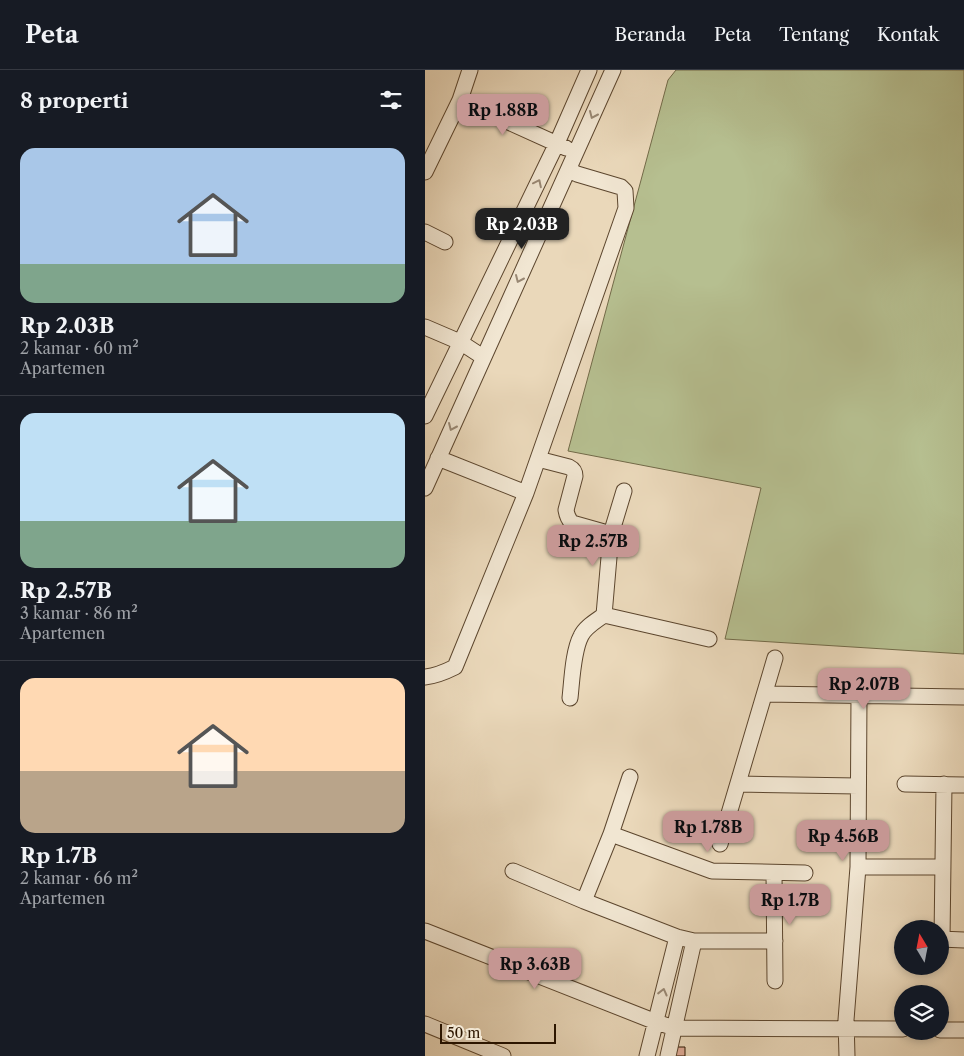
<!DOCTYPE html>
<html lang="id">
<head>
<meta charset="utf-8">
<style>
	body { margin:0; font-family:"Libre Caslon Text",serif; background:#20242c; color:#f1f3f6; height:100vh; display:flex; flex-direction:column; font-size:19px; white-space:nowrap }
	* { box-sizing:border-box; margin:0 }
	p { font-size:16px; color:#9ea1a6 }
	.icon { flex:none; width:28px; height:28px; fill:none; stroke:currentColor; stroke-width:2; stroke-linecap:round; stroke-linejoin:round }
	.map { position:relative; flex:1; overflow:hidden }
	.side { display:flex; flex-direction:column; background:#171b24; width:425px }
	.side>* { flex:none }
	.needle { width:32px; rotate:350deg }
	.controls { position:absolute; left:469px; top:850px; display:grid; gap:10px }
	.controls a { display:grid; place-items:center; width:55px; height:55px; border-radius:50%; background:#171b24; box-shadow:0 2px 8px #0003; font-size:25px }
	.scale { position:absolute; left:15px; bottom:12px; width:116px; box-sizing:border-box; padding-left:5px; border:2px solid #2d1600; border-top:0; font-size:14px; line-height:18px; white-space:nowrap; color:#2d1600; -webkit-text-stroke:4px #f1e6d2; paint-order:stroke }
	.price { position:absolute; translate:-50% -42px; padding:0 11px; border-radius:10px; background:#c59692; color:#111; font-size:16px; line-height:32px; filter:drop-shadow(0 1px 2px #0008) }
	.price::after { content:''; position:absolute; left:50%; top:30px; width:15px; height:11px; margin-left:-8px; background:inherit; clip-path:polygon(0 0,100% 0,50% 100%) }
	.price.on { background:#222; color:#fff }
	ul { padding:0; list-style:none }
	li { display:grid; align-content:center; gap:10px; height:265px; padding:0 20px }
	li+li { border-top:1px solid #363941 }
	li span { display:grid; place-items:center; height:155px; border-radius:15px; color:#555 }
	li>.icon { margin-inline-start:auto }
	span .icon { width:90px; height:90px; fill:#fffc; stroke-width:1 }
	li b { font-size:21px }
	h2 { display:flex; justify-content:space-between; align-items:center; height:60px; padding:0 20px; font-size:21px }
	header { display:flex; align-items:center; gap:30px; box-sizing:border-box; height:70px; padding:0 25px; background:#171b24; border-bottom:1px solid #363941 }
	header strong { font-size:24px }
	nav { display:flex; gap:28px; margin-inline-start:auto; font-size:18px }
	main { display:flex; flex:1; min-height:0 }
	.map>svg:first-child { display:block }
</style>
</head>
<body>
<header>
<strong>Peta</strong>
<nav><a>Beranda</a><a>Peta</a><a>Tentang</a><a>Kontak</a></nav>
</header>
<main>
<section class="side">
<h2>8 properti<svg class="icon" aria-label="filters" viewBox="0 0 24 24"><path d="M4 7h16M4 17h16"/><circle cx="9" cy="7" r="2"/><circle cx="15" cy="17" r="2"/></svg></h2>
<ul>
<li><span style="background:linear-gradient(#a9c7e8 75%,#7fa58c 0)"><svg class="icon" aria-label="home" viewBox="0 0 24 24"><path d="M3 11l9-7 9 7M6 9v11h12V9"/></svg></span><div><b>Rp 2.03B</b><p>2 kamar · 60 m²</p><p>Apartemen</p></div></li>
<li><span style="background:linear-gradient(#bfe0f5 70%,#7fa58c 0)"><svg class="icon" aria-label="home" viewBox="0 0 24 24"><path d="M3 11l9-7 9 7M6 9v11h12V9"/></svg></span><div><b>Rp 2.57B</b><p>3 kamar · 86 m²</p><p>Apartemen</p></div></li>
<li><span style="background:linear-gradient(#ffd9b3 60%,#b9a48a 0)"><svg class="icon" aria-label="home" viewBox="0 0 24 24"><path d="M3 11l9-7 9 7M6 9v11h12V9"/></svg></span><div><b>Rp 1.7B</b><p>2 kamar · 66 m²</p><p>Apartemen</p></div></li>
</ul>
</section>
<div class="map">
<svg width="539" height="986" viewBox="0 0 539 986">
	<rect width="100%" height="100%" fill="#ead8ba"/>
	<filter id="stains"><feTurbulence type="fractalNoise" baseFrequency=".004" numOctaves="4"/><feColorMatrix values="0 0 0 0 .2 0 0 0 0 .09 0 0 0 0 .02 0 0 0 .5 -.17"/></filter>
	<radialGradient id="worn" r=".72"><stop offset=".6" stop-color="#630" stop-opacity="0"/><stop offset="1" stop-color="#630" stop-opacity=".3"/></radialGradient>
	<path fill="#b6bf90" stroke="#726a48" d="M251 0H539V584L300 569 336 418 143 381 243 10Z"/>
	<path fill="#dda994" stroke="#2d1600" d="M244 977H260V986H244Z"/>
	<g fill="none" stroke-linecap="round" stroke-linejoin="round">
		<g stroke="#5c462e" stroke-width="17">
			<path id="street" d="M35 30 141 78
				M0 102 35 30 45 0
				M0 162 20 172
				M0 257 35 272 58 287
				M0 346 132 73 164 0
				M13 388 101 423
				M113 389 144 397C148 399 150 401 150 406L141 440C142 446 143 449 147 453L186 464 179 545C171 551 160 557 156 566 148 581 147 610 145 628
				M0 418 188 0
				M186 464 199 421
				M179 545 284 569
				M0 607C11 606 20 602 30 597L101 423 201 138 200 121 196 117 152 104 144 100
				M340 624 539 627
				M313 714 433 716
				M480 714 539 715
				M186 764 287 801 380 803
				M295 774 350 588
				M433 797H518
				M88 801 159 831 252 867 269 871H350
				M349 803 350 911
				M159 831 186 764 205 707
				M0 861 231 952 249 958 478 959
				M515 869 539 870
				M517 869 519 714
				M0 954 78 986
				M515 960H539
				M222 986 252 867
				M243 986 269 871
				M422 986 421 950 433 797 434 625"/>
		</g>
		<use href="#street" stroke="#f1e6d2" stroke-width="15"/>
	</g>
	<defs><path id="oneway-chevron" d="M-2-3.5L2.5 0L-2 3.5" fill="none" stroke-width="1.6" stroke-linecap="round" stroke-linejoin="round" transform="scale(1.25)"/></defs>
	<g stroke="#998874">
		<use href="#oneway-chevron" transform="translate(168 45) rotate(114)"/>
		<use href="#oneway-chevron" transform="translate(113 113) rotate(-64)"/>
		<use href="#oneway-chevron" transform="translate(94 209) rotate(114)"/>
		<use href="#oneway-chevron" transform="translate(27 357) rotate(114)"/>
		<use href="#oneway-chevron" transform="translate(238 922) rotate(-76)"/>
	</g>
	<rect width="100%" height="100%" filter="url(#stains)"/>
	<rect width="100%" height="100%" fill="url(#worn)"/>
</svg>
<div class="controls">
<a><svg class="needle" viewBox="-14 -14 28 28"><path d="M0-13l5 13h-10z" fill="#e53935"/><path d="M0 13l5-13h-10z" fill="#9ea1a6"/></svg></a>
<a><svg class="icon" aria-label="layers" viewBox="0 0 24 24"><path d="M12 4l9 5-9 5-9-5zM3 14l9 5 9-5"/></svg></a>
</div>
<div class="scale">50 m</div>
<b class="price" style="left:78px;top:66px">Rp 1.88B</b>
<b class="price on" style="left:97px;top:180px">Rp 2.03B</b>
<b class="price" style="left:168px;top:497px">Rp 2.57B</b>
<b class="price" style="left:439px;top:640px">Rp 2.07B</b>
<b class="price" style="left:283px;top:783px">Rp 1.78B</b>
<b class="price" style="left:418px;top:792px">Rp 4.56B</b>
<b class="price" style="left:365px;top:856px">Rp 1.7B</b>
<b class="price" style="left:110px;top:920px">Rp 3.63B</b>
</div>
</main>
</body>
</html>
